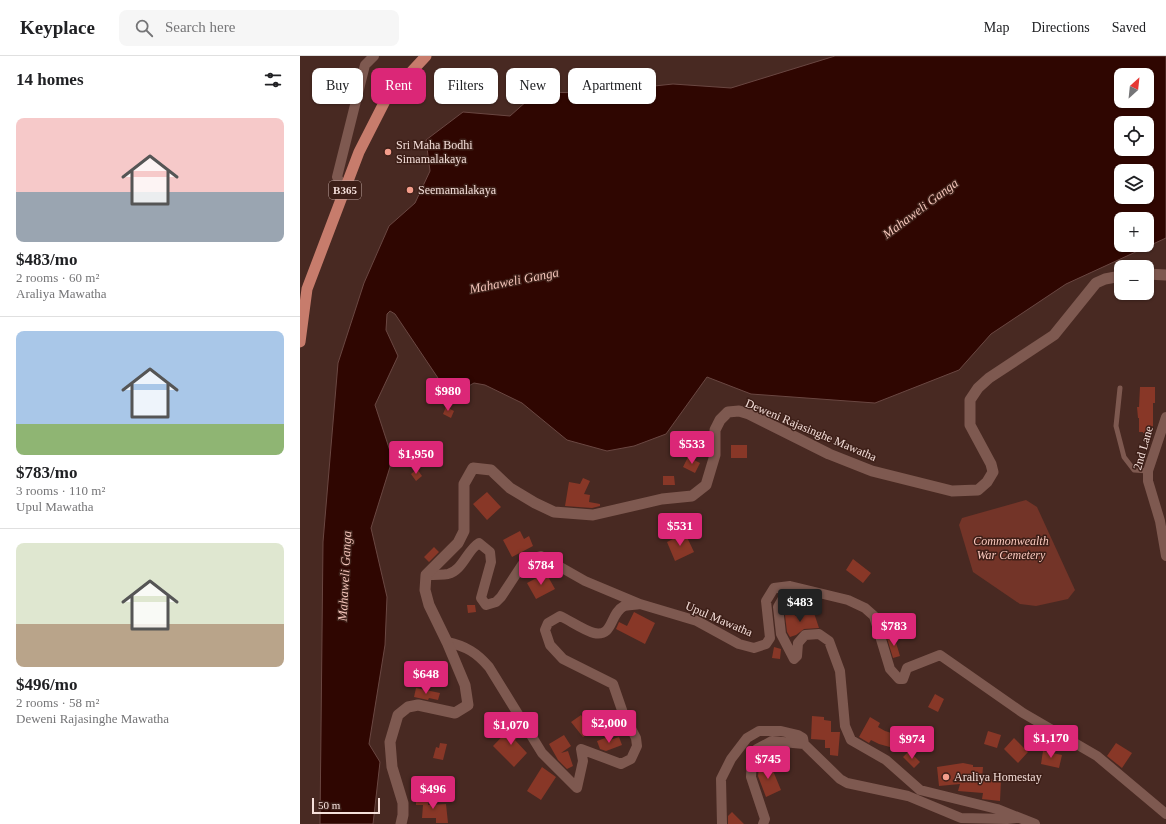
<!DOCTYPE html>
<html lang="en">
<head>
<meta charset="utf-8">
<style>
	body { margin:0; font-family:Georgia,serif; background:#f6f6f6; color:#202124; height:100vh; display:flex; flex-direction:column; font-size:15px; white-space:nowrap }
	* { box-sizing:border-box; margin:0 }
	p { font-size:13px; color:#757577 }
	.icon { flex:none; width:22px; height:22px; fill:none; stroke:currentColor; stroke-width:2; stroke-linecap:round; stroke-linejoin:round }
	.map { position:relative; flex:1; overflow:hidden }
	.panel { display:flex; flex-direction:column; background:#fff; width:300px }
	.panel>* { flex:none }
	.top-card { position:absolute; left:12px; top:12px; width:380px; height:36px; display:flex; gap:8px }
	.needle { width:26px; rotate:27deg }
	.buttons { position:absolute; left:814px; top:12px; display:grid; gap:8px }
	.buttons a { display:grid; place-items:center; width:40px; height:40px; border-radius:8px; background:#fff; box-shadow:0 1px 3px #0004; font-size:20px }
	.scale { position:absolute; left:12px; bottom:10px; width:68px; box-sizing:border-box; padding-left:4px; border:2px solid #f5dfda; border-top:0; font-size:11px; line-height:14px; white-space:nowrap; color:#f5dfda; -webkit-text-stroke:3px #3d1f18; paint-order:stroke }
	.price { position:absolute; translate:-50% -34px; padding:0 9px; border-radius:4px; background:#db2777; color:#fff; font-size:13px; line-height:26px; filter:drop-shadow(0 1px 2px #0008) }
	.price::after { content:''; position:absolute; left:50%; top:24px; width:12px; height:9px; margin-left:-6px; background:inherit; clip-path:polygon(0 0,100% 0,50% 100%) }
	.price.selected { background:#222; color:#fff }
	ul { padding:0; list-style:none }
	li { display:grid; align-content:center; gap:8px; height:212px; padding:0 16px }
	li+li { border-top:1px solid #e0e0e0 }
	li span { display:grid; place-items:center; height:124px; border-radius:8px; color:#555 }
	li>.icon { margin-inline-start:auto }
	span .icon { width:72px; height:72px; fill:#fffc; stroke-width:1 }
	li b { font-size:17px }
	h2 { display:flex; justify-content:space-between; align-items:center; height:48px; padding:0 16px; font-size:17px }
	.tag { padding:0 14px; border-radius:8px; background:#fff; box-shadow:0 1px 3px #0004; font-size:14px; line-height:36px }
	.tag.selected { background:#db2777; color:#fff }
	header { display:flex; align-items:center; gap:24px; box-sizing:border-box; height:56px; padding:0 20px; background:#fff; border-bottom:1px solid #e0e0e0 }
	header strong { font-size:19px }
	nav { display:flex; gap:22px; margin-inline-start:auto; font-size:14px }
	.search { width:280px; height:36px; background:#f6f6f6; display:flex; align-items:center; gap:10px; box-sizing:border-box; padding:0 14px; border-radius:8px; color:#757577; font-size:15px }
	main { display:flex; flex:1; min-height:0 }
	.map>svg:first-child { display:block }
</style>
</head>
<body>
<header>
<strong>Keyplace</strong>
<div class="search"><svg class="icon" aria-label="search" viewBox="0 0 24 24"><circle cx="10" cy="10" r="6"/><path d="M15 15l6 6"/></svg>Search here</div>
<nav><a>Map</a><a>Directions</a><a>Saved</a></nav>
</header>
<main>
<section class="panel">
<h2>14 homes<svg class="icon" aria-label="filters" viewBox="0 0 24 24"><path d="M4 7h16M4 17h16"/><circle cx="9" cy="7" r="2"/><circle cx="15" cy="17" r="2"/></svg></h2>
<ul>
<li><span style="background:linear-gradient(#f6c9c9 60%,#9aa5b1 0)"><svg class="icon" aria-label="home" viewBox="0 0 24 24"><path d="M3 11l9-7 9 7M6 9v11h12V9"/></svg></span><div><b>$483/mo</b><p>2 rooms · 60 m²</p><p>Araliya Mawatha</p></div></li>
<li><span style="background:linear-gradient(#a9c7e8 75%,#8fb573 0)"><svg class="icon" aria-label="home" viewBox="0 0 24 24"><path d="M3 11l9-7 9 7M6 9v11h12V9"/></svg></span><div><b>$783/mo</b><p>3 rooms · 110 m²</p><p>Upul Mawatha</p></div></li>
<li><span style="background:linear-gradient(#dfe7d0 65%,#b9a48a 0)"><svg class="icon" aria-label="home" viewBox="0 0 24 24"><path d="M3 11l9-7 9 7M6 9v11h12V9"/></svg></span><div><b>$496/mo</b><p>2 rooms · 58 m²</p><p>Deweni Rajasinghe Mawatha</p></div></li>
</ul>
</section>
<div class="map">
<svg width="866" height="768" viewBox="0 0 866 768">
	<rect width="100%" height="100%" fill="#482922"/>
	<path fill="#733428" d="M726 444 737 451 775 534 768 543 736 550 720 548 673 516 659 469 662 462Z"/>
	<path fill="#2f0601" stroke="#6a4742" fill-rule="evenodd" d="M535 0H866V182L766 228 691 278 659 314 575 347 451 338 407 321 366 378 334 390 307 395 267 384 222 347 185 329 174 327 156 337 144 331 95 258 90 255 87 258 86 274 98 300 75 349 91 398 90 411 71 472 87 541 85 589 69 688 80 706 73 768H20L23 486 38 307 64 227 89 170 115 147 130 115 126 84 163 56 210 60 237 36 289 37 373 28 431 32ZM821 19H847V45H821ZM821 67H847V93H821ZM821 115H847V141H821ZM821 163H847V189H821Z"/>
	<path fill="#883727" d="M840 331H855V347H853V377H843V376H839V362H838L837 351H839Z
		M146 351 154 355 151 362 143 358Z
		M431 389H447V402H431Z
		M388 401 400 407 395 417 383 411Z
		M117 413 122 420 116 425 111 418Z
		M363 420H374L375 429H363Z
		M283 422 290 425 284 438 290 439 289 446 300 448V450L292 452 265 450 269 426 280 428Z
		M187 436 201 451 187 464 173 448Z
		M220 475 224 483 229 480 233 490 212 501 203 484Z
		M385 477 394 496 375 505 367 486Z
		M134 491 139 496 129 506 124 501Z
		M553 503 571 517 563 527 546 514Z
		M246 517 255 533 236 543 227 527Z
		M167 549H175L176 556 168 557Z
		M513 554 519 572 504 573 496 579 490 581 487 576 485 559 494 556 495 560Z
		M334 556 355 567 345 588 316 573 319 566 327 570Z
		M594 580 600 600 593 602 587 582Z
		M474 591 481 593 480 603 472 602Z
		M124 608H133V615H125Z
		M116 632 140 637 138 644 129 642 128 644 114 641Z
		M635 638 644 643 638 656 628 651Z
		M281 659 284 663 289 659 298 670 283 681 271 666Z
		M512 660 524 661V664L531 665V676H540L538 700 530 699V692H525V684L511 683Z
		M570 661 580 667 578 671 585 675 601 680 597 693 579 688 571 684 569 687 559 681Z
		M214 668 222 677 215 684 227 697 214 711 193 690Z
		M688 675 701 679 697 692 684 688Z
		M264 679 271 690 261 697 268 695 273 710 267 713 258 704 249 688Z
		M308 681 310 684 319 681 322 689 306 695 300 693 297 685Z
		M714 682 728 696 718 707 704 693Z
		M140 687 147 688 143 704 133 702 136 691 139 692Z
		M816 687 832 697 822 712 807 700Z
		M609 695 620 706 614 712 603 701Z
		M743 695 762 699 759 712 741 708Z
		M466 705 468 711 471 710 481 734 466 741 458 720 459 711 458 709Z
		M663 707 673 709V711H683L682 723 701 724 700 745 682 743 683 737 658 735 660 728 639 730 637 711Z
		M242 711 256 721 241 744 227 735Z
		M116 739 128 740V749L146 748 148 767H136V762H122L123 749H116Z
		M432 756 444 768H428V760Z"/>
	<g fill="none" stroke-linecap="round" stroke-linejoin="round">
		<path stroke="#7e5950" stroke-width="5" d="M820 332 816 370 824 401 834 414 848 415"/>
		<path stroke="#7e5950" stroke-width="10" d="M45 134 37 121 65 9 74 0
			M866 361 848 415V425L860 465 866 500
			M126 519C134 519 141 519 148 518 163 514 167 494 179 487L190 496 191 506 181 542 186 549 196 546 201 541 222 509 230 503 241 500 285 525 340 548 397 565 439 588 454 592 466 588 470 582 466 545 474 532 490 530 548 544 565 552 574 560 590 613 599 623H603L607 612 640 599 723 657 797 700 866 758
			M490 530 478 551 481 578 494 603 497 600 498 587 505 579 519 578 529 585 540 615 545 670 551 684 586 704 620 734 697 753 735 768
			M147 586C166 590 177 597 189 611L242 697 277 732 283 705 281 693 321 708 331 703 337 690 336 682 323 657 313 628 263 603 250 589 245 574 248 567 260 560C269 564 285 575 294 577 314 581 309 558 324 550 328 549 335 549 340 548
			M422 768 421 723 431 703 447 682 459 675H481L498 679 503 682 504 688
			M463 768 465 763 451 721 452 702 457 693 472 685 504 688 540 723 547 727 608 740 661 762 707 763 716 762"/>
		<path stroke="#7e5950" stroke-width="11" d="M847 218 866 219
			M101 768 103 759V747L92 711 90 686 98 659 108 651 118 649 155 657 168 649 165 629 147 586 129 549 125 534 126 519 158 487 164 475V428L173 412 191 414 210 432 235 447 254 456 293 459 362 443 392 440 406 429 415 399V374L420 364 428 356 439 355 449 358 529 398 572 415 652 435 678 434 687 426 693 416 691 408 670 369V344L678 332 689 322 754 279 796 227 805 223 821 220"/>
		<path stroke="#c77c6c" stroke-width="11" d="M0 286 7 233 59 96 86 43 126 0"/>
	</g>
	<g fill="#f49d8b" stroke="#3d1f18" stroke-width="1.5">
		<circle cx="88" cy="96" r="4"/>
		<circle cx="110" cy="134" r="4"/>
		<circle cx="646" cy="721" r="4"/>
	</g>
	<g text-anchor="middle" stroke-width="3" stroke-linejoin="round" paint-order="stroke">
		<rect fill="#3d1f18" stroke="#bea5a0" stroke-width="1" x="29" y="125" width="32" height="18" rx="3"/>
		<g font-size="11" font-weight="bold" fill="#f5dfda">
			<text x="45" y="138">B365</text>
		</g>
		<g font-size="12" fill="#f5dfda" stroke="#3d1f18" text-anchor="start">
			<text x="96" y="93">Sri Maha Bodhi<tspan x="96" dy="14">Simamalakaya</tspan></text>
			<text x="118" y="138">Seemamalakaya</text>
			<text x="654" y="725">Araliya Homestay</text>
		</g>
		<g font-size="12" fill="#f5dfda" stroke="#3d1f18">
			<text transform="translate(511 374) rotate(23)" y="4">Deweni Rajasinghe Mawatha</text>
			<text transform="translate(843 392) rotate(-74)" y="4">2nd Lane</text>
			<text transform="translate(419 563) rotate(23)" y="4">Upul Mawatha</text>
		</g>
		<g font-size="12" font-style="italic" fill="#fbcabf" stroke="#3d1f18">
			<text x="711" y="489">Commonwealth<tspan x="711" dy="14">War Cemetery</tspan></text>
		</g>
		<g font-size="13" font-style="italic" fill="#f3c3b8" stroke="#3d1f18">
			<text transform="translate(620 152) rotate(-37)" y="5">Mahaweli Ganga</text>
			<text transform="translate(214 224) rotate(-11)" y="5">Mahaweli Ganga</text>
			<text transform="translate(44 520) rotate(-87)" y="5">Mahaweli Ganga</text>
		</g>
	</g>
</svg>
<div class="buttons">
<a><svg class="needle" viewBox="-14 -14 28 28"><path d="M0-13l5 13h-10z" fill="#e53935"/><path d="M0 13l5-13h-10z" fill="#757577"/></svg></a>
<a><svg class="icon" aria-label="locate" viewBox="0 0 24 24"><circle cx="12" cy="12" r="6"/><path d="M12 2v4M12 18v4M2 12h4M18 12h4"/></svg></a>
<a><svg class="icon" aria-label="layers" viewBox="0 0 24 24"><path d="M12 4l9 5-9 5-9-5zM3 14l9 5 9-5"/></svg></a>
<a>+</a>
<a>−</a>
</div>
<div class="scale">50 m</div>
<b class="price" style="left:148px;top:356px">$980</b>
<b class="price" style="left:392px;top:409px">$533</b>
<b class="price" style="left:116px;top:419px">$1,950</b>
<b class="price" style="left:380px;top:491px">$531</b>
<b class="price" style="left:241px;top:530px">$784</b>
<b class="price selected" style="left:500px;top:567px">$483</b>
<b class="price" style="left:594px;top:591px">$783</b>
<b class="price" style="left:126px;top:639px">$648</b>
<b class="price" style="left:309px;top:688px">$2,000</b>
<b class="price" style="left:211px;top:690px">$1,070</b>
<b class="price" style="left:751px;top:703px">$1,170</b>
<b class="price" style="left:612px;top:704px">$974</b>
<b class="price" style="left:468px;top:724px">$745</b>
<b class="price" style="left:133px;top:754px">$496</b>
<div class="top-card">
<a class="tag">Buy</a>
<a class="tag selected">Rent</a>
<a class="tag">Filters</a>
<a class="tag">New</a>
<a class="tag">Apartment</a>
</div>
</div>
</main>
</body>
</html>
